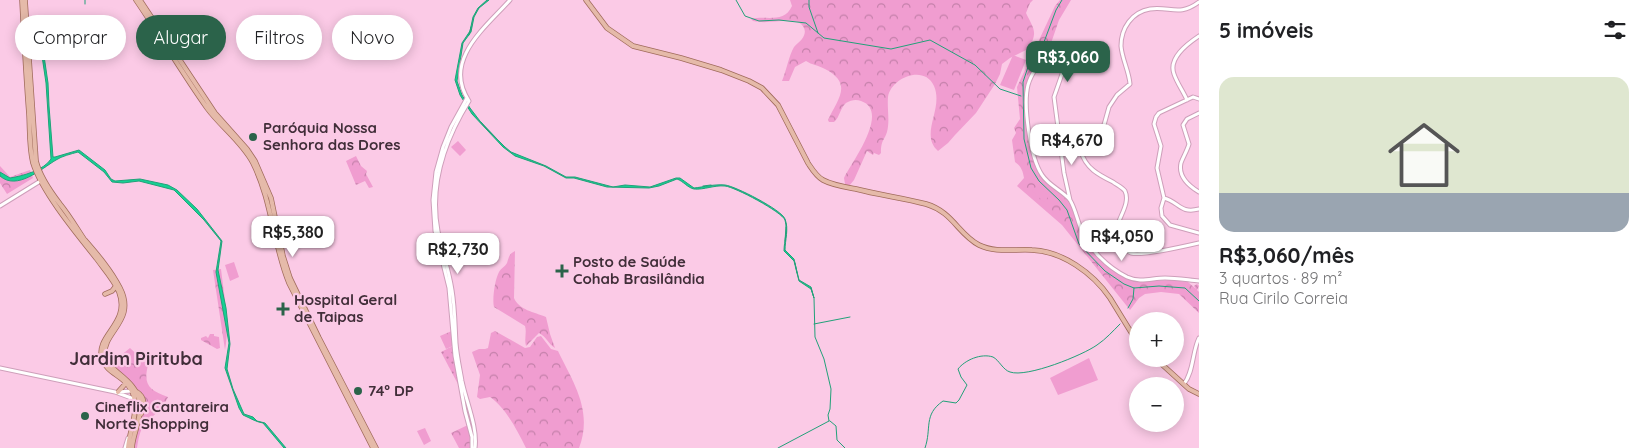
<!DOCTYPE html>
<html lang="pt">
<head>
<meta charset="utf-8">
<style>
	body { margin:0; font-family:Quicksand,sans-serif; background:#f2f2f2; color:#202124; height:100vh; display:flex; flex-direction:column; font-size:19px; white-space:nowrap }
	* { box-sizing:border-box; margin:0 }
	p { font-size:16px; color:#757577 }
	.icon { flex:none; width:28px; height:28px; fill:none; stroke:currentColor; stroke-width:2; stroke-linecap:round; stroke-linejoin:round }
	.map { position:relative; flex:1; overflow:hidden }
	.side { display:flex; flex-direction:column; background:#fff; width:450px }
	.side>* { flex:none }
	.hud { position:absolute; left:15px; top:15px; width:475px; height:45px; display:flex; gap:10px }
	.fabs { position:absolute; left:1129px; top:312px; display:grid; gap:10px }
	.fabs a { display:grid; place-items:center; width:55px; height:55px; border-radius:50%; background:#fff; box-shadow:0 2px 12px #0003; font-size:25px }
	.price { position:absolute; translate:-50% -42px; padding:0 11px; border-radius:10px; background:#fff; color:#222; font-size:16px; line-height:32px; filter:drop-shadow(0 1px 2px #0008) }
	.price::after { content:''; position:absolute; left:50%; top:30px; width:15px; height:11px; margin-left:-8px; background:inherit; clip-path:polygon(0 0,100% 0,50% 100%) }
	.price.active { background:#2b634a; color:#fff }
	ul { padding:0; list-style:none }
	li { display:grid; align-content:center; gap:10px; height:265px; padding:0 20px }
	li span { display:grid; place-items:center; height:155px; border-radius:15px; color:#555 }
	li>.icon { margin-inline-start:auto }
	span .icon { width:90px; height:90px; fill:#fffc; stroke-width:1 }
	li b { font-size:21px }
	h2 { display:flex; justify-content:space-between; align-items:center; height:60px; padding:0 20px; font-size:21px }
	.tag { padding:0 18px; border-radius:22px; background:#fff; box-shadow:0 2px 12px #0003; font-size:18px; line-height:45px }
	.tag.active { background:#2b634a; color:#fff }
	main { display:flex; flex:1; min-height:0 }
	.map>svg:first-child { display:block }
</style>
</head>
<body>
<main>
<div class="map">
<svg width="1199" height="448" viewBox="0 0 1199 448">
	<defs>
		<pattern id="grass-dots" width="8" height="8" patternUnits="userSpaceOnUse" patternTransform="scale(1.25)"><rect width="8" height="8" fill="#f09dd0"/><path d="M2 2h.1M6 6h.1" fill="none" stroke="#c480aa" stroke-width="1.8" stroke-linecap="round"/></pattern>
		<pattern id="forest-crowns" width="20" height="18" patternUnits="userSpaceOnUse" patternTransform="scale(1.25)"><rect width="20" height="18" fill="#f09dd0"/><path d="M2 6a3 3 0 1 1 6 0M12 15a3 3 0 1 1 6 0" fill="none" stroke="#c480aa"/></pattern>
	</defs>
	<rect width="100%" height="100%" fill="#fbcae6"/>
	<path fill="url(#grass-dots)" d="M455 345 460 388 441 352Z"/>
	<path fill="url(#forest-crowns)" d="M790 0H1033L1030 3 1026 13C1033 28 1039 32 1028 49L1010 58 1002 64 1000 74 995 84 976 113 955 135 948 143 938 151C919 134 944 109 934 86 924 64 891 78 888 97 887 108 890 121 887 132 884 141 881 140 881 153L879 155 874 153 873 155 867 151 854 180 849 186 845 184 844 178C851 163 891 111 861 101 856 99 851 100 846 103 840 108 840 117 834 122H829L828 120C837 100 854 84 825 69 818 65 812 65 806 61L795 67 789 81H782C786 72 789 55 794 47 796 44 800 42 802 39 809 30 802 21 792 21 778 20 766 24 753 21L751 19C766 15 784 24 792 6Z
		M1060 0H1071L1059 20 1049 49 1027 84 1026 99 1033 156 1046 182 1069 201 1082 235 1093 251 1113 268 1137 281 1172 280 1188 282 1196 289 1194 286 1197 284 1199 286 1197 290 1199 292V313L1179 294 1161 292 1145 294 1139 298 1130 310 1062 225 1017 186 1024 178C1023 171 1021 166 1015 162L1012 140 1016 133 1014 128 1020 119 1017 87 1055 6Z
		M347 21 363 35 342 42Z
		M377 22 389 23 388 38 376 42 373 32Z
		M356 156 361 166 367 171 366 174 373 187 369 188 365 181 356 185 346 161Z
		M0 166 10 177 30 170 33 178 7 194 0 183Z
		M515 251 514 298C519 310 534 312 546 317L550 334 555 348C548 344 547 337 539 333L526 346C524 338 527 333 525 326L494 307C492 299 495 279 499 272 501 268 505 267 507 263 509 257 509 254 515 251Z
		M221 269C224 296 230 323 225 350L213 270Z
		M454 330 455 345 446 349 440 336Z
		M495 331 525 348 530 347 537 337 541 336 551 349 558 351C574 384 593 411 579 448H526C517 430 506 408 490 397L480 399 477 397 480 375 472 352 479 349H485L488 348 491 333Z
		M210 334H214V336L219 337 220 348 217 349 201 340V338L206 336 208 338Z
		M130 348 148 365C143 385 149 390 168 397 161 413 150 416 142 428 139 435 138 441 137 448H133C135 434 149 407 144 396 141 390 135 389 133 384L109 365Z
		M470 424 473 448H459L451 433Z"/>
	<path fill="#f09dd0" d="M1013 55 1026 60 1014 90 1000 85Z
		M458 141 466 150 460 156 451 147Z
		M1037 186 1049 196 1044 202 1032 191Z
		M234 262 239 277 230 281 225 265Z
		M1089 358 1098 380 1058 395 1050 378Z
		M425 428 431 441 424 445 417 431Z"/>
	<path fill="#14d294" stroke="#22a179" d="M487 0H489L479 8 474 17 471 32 463 43 457 81 462 95 470 108 483 125 505 147 511 152 546 166 566 177H575L613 187 625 185 650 187 676 178H680L694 188C704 187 714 184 725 185 735 186 782 210 785 219 789 229 785 240 785 250L794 259 799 280 811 287 814 298 811 289 799 281 794 261 784 251C784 241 788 231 785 220 782 212 735 187 725 186 714 185 704 190 694 189 688 188 683 181 677 179L659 186 649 188 607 187 574 178H566L544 166 515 156 503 147 472 114 460 95 455 80 462 43 470 31 473 17 478 8Z
		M43 37 45 38 43 49 48 83 49 106 53 157H55L79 150 105 170 111 179 115 181 140 179 168 185 177 190 197 209 222 241 218 270 226 308 230 344 227 369 233 389 244 414 253 417 257 421 265 423 286 448H284L263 423C256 422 250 418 243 415L239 408 225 368 229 343 216 272 221 241 204 220 174 190 139 181 123 183 112 182 104 172 78 152C71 154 62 156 56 160 41 169 17 191 0 176V172L10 178C23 176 44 170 51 159L46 83 41 49Z"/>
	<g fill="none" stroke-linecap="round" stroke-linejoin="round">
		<path stroke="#22a179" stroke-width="1" d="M736 0 745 16 759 21 779 20 806 23 824 38 891 49 930 40 975 65 1000 89 1021 96
			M809 0V7L818 33
			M1062 0 1056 10 1041 50 1028 67 1023 82 1024 139 1031 168 1039 181 1059 200 1067 210 1079 244 1105 271 1124 284 1134 288 1159 286 1185 288 1199 301
			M85 4V0
			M469 35 471 27
			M481 122 497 139
			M703 186 711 185
			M785 241 786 227
			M795 263 797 273
			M811 288 814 298 815 337 824 359 831 389 830 409 828 415 829 421
			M1128 308 1133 299 1134 288
			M814 324 850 317
			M830 421 836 426 837 440 845 448
			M778 448 829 421
			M925 448C932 428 923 415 943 401L956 403 959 400 967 385 961 377 958 369C965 360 981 353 993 357 999 360 1003 370 1010 372 1027 378 1083 355 1097 345 1106 339 1113 331 1120 324"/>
		<g stroke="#ce9fba" stroke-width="5">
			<path id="minor" d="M1199 2C1179 17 1170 6 1150 9 1132 12 1121 28 1121 46 1122 59 1129 71 1130 84L1117 95 1109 107 1104 125C1098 130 1089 132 1084 137 1080 141 1080 146 1081 151 1085 168 1099 175 1113 182 1117 185 1122 187 1125 191 1130 202 1121 214 1118 224 1116 229 1117 234 1118 239 1121 245 1125 251 1131 253 1141 256 1186 246 1199 243
				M467 98 451 127 443 147 436 172 433 200 435 231 449 288 455 356 465 411 472 437V448
				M1199 99 1193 97 1159 113 1156 117 1154 124 1161 146 1157 168 1164 198 1161 208 1162 216 1170 225 1199 233
				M1187 100C1183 91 1177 83 1174 74 1168 58 1187 44 1199 36
				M1199 113 1187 119 1183 125 1189 144C1187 151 1183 157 1181 163 1178 176 1189 186 1199 192
				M1164 198C1179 202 1180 214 1199 209
				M1070 200 1064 173 1054 97 1062 74V66L1057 54 1051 50C1042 58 1031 74 1028 85 1023 105 1030 157 1042 175 1049 186 1063 191 1070 200 1075 208 1077 219 1081 229 1089 249 1107 267 1127 277 1140 283 1152 278 1165 278 1176 278 1188 280 1199 281
				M0 206 42 180
				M0 368 115 392 134 399
				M1184 384C1194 371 1192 352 1199 338
				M118 392 131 391
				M125 448 128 438
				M475 448C478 428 466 401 462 381 460 369 457 356 456 343 455 326 455 308 452 290 449 270 442 251 438 231 429 184 445 140 469 101 442 60 486 27 510 0"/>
		</g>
		<g stroke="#a06b5c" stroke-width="5.5">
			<path id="major" d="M22 0C24 38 26 76 29 114 30 130 29 147 33 163 42 192 76 233 96 258 104 269 114 280 119 292 131 324 95 335 102 359 105 369 116 374 123 380 146 400 130 424 128 448
				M25 0 36 161C40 177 50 191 60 204 69 215 76 227 84 239 97 254 111 270 120 288 137 321 102 332 105 355 107 372 135 377 140 403 142 418 133 433 132 448
				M136 0C160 35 182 73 207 108 221 127 242 142 253 163 272 201 273 244 289 283L373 448
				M140 0 215 113 247 149 255 161 271 198 283 256 290 278 319 338 376 448
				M586 0 607 28 633 46 681 58 721 70 749 81 762 88 778 105 808 163C812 169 816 176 823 180 832 185 845 187 856 189 879 195 903 198 926 204 953 212 958 234 979 245 995 253 1014 249 1032 250 1062 251 1093 273 1110 298 1118 311 1126 324 1134 337L1138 340
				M105 294 112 291 116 286
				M1156 359 1189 389 1199 394
				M118 392 126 383
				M137 392C145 397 145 406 141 414"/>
		</g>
		<use href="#minor" stroke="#fff" stroke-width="3"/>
		<use href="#major" stroke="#e5baa9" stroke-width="4"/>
	</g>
	<g fill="#2b634a" stroke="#fbcae6" stroke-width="2">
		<circle cx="253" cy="137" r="5"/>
		<path d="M559.5 263.5h5v5h5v5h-5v5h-5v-5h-5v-5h5z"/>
		<path d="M280.5 301.5h5v5h5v5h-5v5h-5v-5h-5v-5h5z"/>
		<circle cx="358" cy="391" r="5"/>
		<circle cx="85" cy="416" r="5"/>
	</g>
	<g text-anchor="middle" stroke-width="4.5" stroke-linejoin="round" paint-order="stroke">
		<g font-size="15" font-weight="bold" fill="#412e39" stroke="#fbcae6" text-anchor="start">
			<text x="263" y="133">Paróquia Nossa<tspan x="263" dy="17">Senhora das Dores</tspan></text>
			<text x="573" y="267">Posto de Saúde<tspan x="573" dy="17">Cohab Brasilândia</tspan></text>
			<text x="294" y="305">Hospital Geral<tspan x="294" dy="17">de Taipas</tspan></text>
			<text x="368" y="396">74º DP</text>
			<text x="95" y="412">Cineflix Cantareira<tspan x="95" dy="17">Norte Shopping</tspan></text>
		</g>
		<g font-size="18" font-weight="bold" fill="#412e39" stroke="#fbcae6">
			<text x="136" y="365">Jardim Pirituba</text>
		</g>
	</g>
</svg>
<div class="fabs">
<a>+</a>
<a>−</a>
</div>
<b class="price active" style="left:1068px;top:83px">R$3,060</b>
<b class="price" style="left:1072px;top:166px">R$4,670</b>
<b class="price" style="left:293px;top:258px">R$5,380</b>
<b class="price" style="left:1122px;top:262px">R$4,050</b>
<b class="price" style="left:458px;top:275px">R$2,730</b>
<div class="hud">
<a class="tag">Comprar</a>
<a class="tag active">Alugar</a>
<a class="tag">Filtros</a>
<a class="tag">Novo</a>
</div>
</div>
<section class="side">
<h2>5 imóveis<svg class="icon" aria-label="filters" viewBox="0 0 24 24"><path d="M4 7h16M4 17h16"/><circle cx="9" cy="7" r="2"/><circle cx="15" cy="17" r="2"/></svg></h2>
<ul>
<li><span style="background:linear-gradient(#dfe7d0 75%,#9aa5b1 0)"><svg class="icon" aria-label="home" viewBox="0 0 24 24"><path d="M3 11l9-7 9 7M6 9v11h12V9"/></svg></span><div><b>R$3,060/mês</b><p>3 quartos · 89 m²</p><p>Rua Cirilo Correia</p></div></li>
</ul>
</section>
</main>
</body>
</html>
